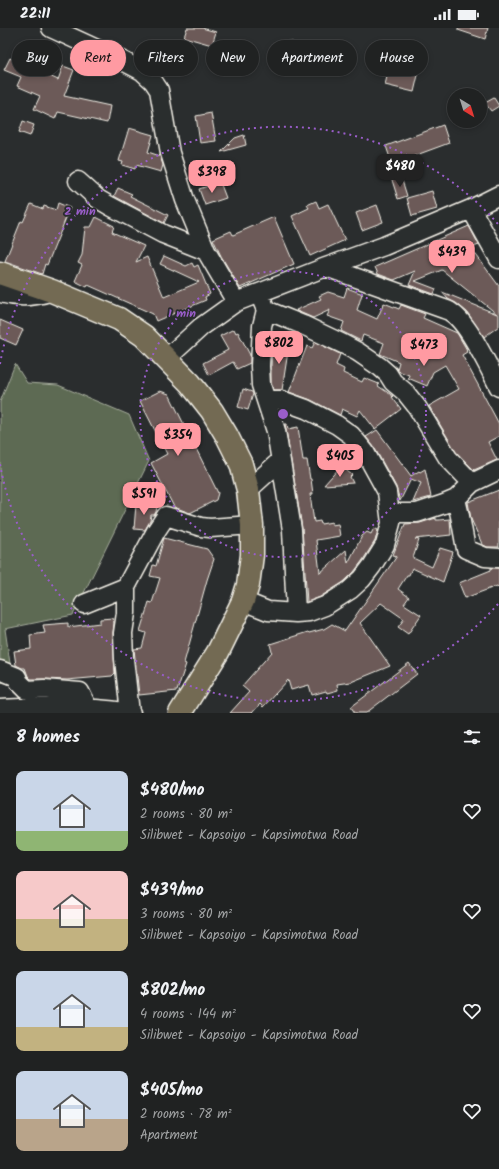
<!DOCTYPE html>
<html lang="en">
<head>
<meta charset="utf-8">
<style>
	body { margin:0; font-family:Kalam,sans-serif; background:#2d2f2f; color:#f1f3f6; height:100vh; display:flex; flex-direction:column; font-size:15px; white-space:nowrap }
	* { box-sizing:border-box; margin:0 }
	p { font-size:13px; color:#a2a4a5 }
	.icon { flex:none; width:22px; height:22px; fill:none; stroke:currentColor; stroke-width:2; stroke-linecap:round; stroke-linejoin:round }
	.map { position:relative; height:685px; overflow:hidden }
	.drawer { display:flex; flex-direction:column; background:#202222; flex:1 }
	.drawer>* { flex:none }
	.guide { position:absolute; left:12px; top:12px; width:475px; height:36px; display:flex; gap:8px }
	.needle { width:26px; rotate:142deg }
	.tools { position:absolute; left:447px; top:60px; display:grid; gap:8px }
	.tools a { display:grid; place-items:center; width:40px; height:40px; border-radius:50%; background:#202222; box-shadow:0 2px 6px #0003,0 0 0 1px #3d3f40; font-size:20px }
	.price { position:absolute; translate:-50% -34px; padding:0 9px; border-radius:8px; background:#ff9aa2; color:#111; font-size:13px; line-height:26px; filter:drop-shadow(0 1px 2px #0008) }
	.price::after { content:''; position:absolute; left:50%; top:24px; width:12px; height:9px; margin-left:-6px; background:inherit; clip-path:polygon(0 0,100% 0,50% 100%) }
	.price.current { background:#222; color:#fff }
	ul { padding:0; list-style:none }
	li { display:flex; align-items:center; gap:12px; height:100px; padding:0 16px }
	li span { display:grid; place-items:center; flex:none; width:112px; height:80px; border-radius:8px; color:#555 }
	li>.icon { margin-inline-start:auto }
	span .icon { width:48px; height:48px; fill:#fffc; stroke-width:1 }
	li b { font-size:17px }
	h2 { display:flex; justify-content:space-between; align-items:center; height:48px; padding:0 16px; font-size:17px }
	.tag { padding:0 14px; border-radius:18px; background:#202222; box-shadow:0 2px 6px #0003,0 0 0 1px #3d3f40; font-size:14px; line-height:36px }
	.tag.current { background:#ff9aa2; color:#111 }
	.status { display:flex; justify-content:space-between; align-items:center; height:28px; padding:0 20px; background:#202222; direction:ltr }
	.status svg { height:11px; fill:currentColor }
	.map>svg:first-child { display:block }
</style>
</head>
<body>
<div class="status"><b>22:11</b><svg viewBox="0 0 49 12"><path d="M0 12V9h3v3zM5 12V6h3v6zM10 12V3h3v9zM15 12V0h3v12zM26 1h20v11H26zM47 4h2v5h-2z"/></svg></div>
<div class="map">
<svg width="499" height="685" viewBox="0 0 499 685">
	<rect width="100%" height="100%" fill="#2a2d2e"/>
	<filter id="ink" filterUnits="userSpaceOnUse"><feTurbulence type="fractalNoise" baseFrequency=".025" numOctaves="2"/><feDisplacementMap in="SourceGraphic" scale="8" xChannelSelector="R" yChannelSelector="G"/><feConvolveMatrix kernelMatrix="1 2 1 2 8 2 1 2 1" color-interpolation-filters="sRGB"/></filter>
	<g filter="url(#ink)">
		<path fill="#5d6b53" stroke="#a8ae9e" d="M15 336 27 355 58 357 129 387 149 433 73 587 5 601 13 656 0 654V374Z"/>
		<path fill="#6c5a58" stroke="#f4f1e8" d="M187 0H202L216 4 212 17 184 9Z
			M458 0H488L485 11 458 2Z
			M289 13 306 19 301 32 285 26Z
			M10 30 58 52 63 38 74 42 64 68 110 78 107 95 58 84 55 91 34 81 40 68 17 58 21 49 4 42Z
			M389 40 418 47 414 64 385 57Z
			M494 70 499 78 491 83 485 75Z
			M211 85 216 113 200 115 196 88Z
			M23 93 34 97 30 108 19 104Z
			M443 97 449 115 392 136 386 118Z
			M129 100 153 107 148 124 160 128 163 137 161 144 136 137 135 141 122 137 123 134 119 133Z
			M244 107 246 117 221 124 235 110Z
			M401 149 407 168 398 171 392 152Z
			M220 154 226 170 205 177 199 161Z
			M118 160 132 166 130 168 168 187 164 195 114 168Z
			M432 163 437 181 412 188 407 170Z
			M316 173 319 180 328 176 345 212 310 228 292 188 309 180 307 177Z
			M58 175 70 180 47 237 45 236 42 246 5 233 21 193 23 194 31 176 43 181 44 178 56 182Z
			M377 177 383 194 362 202 356 185Z
			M96 189 114 198 112 204 144 218 136 234 147 229 164 269 199 254 160 236 164 228 186 238 192 235 194 239 198 237 210 266 205 269 206 272 156 293 153 286 88 257 87 259 75 253 82 237 78 235 82 227 85 199H91Z
			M274 189 294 236 240 260 221 228 213 211 231 203 233 207Z
			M469 198 479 217 471 220 499 258V298L484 309 467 284 456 275 448 271 442 264 497 286 442 242 415 253 436 261 434 266 409 257 415 243 394 252 378 246 375 239Z
			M347 260 363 266H362L357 282 377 291 384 275 399 281 401 277 425 286 423 290 457 305 467 322 466 323 467 324 462 327 499 396V408L488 414 497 432 474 442 456 424 429 378 459 361 445 337 433 344 427 358 408 350 409 347 398 343 397 341 399 334 380 326 384 315 363 307 361 313 341 303 344 294 327 288 330 282 313 290 297 283 296 282 321 271 319 268 328 264 344 269Z
			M0 292 23 302 16 317 0 310Z
			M234 301 236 305 238 304 250 327V335L237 341 233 334 209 347 203 335 228 322 220 308Z
			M315 314 340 326 336 337 344 341 343 345 362 354 364 350 379 356 378 358 393 368 392 369 401 381 375 401 360 382 357 388 342 381 340 387 311 372 289 364 307 318 312 320Z
			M272 315 289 317 282 362H274L271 355V338Z
			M243 361 252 364 253 366 248 382 238 379Z
			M160 363 169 366 218 465 216 472 190 485 174 479 151 435 167 426 140 373Z
			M285 396H287L288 401 298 399 303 432H307L310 451H311L313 466H310L314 494 320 493 321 496 332 494V497L338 496 340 508 316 512 320 545 346 522 348 535 362 508 367 504 371 506 374 500 378 502 375 513 363 532 354 544 344 554 320 569 307 574 302 500Z
			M377 402 411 448 419 443 420 444 425 441 431 469 413 474 421 455 411 451 400 473 396 459 389 446 374 419 366 409Z
			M341 438 352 447 350 449 353 455 324 457Z
			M499 462V519H487L482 516 471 491 468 474Z
			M136 476 157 478 156 484 154 487H151L150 493 145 502 134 501Z
			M436 490V492H439L450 491 451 507 415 511 419 512 413 530 432 539 440 520 453 524 443 554 412 540 409 547H407L398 561 409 569 404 576 421 587 408 606 398 599 404 591 381 575 360 595 390 638 351 654 337 656 338 662 327 665 326 663 312 667 309 657 291 662 288 652 263 679 260 676 252 685H230L249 664 242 658 272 624 270 616 308 604 309 605 324 601 332 596 345 603 397 528 393 527 405 496 420 495Z
			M164 510 207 521 214 531 207 552 184 635 186 636 177 663 139 667 134 621 142 620 146 605 140 603 149 574 152 575 160 550 150 548 153 537 156 538Z
			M491 540H499V560L497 558 465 570 459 555 491 542Z
			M113 590 114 595 113 605 115 645 112 648 67 652 45 651H31L28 648 25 640H22L16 637 14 623 31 621 30 607 45 605 43 597 68 595V599L100 595V591Z
			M409 635 417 646 366 685H355L351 679Z"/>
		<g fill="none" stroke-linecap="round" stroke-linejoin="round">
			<g stroke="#f4f1e8" stroke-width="21">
				<path id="minor" d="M51 0 123 33 142 43 153 53 159 62 170 125 185 172 206 223 236 274
					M78 153 98 171 110 178 163 206 206 223
					M471 181 499 231
					M326 239 444 281C447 282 450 283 452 285 469 296 489 340 499 359
					M0 265C18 270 35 269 52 263
					M259 265 266 282 262 298 260 338 261 357 276 403 284 452 292 502 296 585
					M266 282 303 297 343 316 358 324 380 339 388 346 393 354 405 364 417 379 448 430 472 455
					M167 330 201 299 236 274 326 239 384 218 471 181 499 167
					M248 462 280 433
					M456 471 460 488 466 521 485 529 499 530
					M390 485H417L444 476 456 471 472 455 499 442
					M243 573 268 583 296 585 309 584 325 578 350 562 362 551 372 538 385 517 391 495 387 464 365 424 351 407 337 397 306 381 281 372H266
					M84 576 126 559
					M0 642 17 649 19 654 27 662 44 661 80 664 88 680
					M0 681C44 678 88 678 131 685
					M130 685 124 631 123 605 126 585V559L156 503 166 488 201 499 210 500 252 497"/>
			</g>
			<g stroke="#f4f1e8" stroke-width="25">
				<path id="major" d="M0 245 52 263 119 291 144 308 190 355 212 383 227 408 241 436 248 462 252 497V527L248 557 243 573 218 624 180 685"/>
			</g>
			<use href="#minor" stroke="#2a2d2e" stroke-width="18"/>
			<use href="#major" stroke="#736b52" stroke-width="22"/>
		</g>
	</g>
	<g fill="none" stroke="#995dc9" stroke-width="2" stroke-dasharray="2 4">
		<circle cx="283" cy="386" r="143"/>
		<path d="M498 576A287 287 0 0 1 0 436M0 336A287 287 0 0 1 498 196"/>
	</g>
	<circle cx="283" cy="386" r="6" fill="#995dc9" stroke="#2a2d2e" stroke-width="2"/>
	<g font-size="12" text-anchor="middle" font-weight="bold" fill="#995dc9" stroke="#2a2d2e" stroke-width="3.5" stroke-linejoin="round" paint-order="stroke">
		<text x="80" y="187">2 min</text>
		<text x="182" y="289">1 min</text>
	</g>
</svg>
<div class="tools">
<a><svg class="needle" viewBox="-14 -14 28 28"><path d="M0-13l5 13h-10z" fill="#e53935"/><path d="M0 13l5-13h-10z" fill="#a2a4a5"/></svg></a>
</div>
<b class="price current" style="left:400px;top:160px">$480</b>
<b class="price" style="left:212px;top:166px">$398</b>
<b class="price" style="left:452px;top:246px">$439</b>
<b class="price" style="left:279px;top:337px">$802</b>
<b class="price" style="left:424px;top:339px">$473</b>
<b class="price" style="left:178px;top:429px">$354</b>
<b class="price" style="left:340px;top:450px">$405</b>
<b class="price" style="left:144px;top:488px">$591</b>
<div class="guide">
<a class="tag">Buy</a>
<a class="tag current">Rent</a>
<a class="tag">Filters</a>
<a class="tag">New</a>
<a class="tag">Apartment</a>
<a class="tag">House</a>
</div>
</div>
<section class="drawer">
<h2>8 homes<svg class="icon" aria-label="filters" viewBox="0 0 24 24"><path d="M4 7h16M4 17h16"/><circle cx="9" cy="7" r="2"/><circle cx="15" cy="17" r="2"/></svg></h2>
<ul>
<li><span style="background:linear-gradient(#c9d6e8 75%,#8fb573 0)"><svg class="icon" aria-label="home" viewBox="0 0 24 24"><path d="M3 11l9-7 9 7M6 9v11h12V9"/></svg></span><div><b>$480/mo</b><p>2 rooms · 80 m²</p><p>Silibwet - Kapsoiyo - Kapsimotwa Road</p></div><svg class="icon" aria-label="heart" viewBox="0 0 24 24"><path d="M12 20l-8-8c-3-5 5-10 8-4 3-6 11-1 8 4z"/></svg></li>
<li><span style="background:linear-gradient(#f6c9c9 60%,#c2b280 0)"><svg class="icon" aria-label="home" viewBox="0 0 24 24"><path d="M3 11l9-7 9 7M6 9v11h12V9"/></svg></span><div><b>$439/mo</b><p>3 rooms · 80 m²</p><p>Silibwet - Kapsoiyo - Kapsimotwa Road</p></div><svg class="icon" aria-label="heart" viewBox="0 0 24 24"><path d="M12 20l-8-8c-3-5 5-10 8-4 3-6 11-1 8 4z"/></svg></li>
<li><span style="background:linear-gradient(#c9d6e8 70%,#c2b280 0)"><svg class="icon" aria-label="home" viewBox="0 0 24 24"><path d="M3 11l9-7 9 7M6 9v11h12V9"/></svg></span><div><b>$802/mo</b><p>4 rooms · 144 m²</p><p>Silibwet - Kapsoiyo - Kapsimotwa Road</p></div><svg class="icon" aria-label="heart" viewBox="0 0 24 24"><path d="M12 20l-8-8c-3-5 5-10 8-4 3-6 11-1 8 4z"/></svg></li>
<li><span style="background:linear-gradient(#c9d6e8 60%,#b9a48a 0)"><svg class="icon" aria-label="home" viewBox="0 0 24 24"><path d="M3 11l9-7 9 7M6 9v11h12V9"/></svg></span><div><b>$405/mo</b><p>2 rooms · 78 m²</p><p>Apartment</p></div><svg class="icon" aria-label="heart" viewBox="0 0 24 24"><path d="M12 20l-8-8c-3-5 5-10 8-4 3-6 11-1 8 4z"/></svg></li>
</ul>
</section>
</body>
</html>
